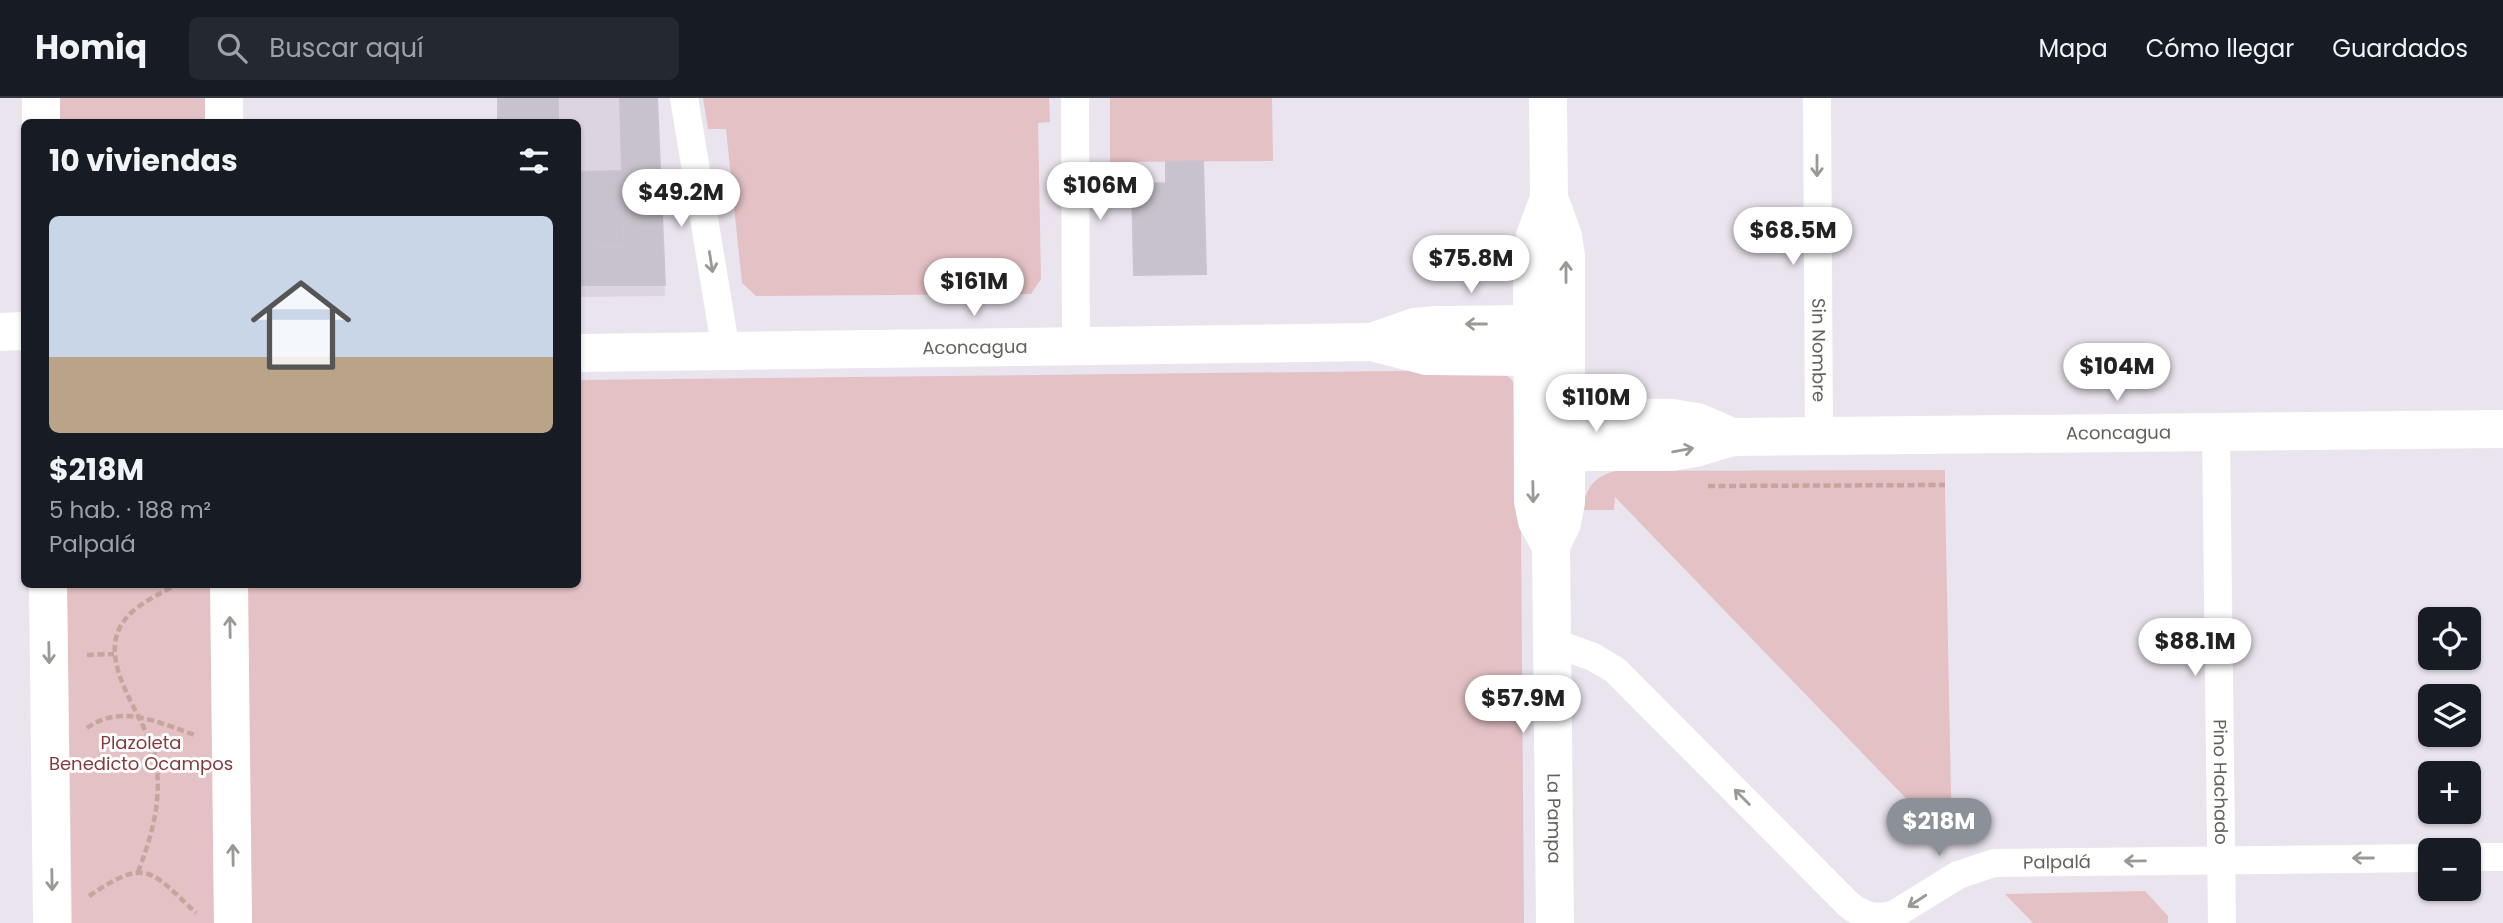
<!DOCTYPE html>
<html lang="es">
<head>
<meta charset="utf-8">
<style>
	body { margin:0; font-family:Poppins,sans-serif; background:#242831; color:#f1f3f6; height:100vh; display:flex; flex-direction:column; font-size:26px; white-space:nowrap }
	* { box-sizing:border-box; margin:0 }
	p { font-size:23px; color:#9ea1a6 }
	.icon { flex:none; width:38px; height:38px; fill:none; stroke:currentColor; stroke-width:2; stroke-linecap:round; stroke-linejoin:round }
	.map { position:relative; flex:1; overflow:hidden }
	.sheet { position:absolute; left:21px; top:21px; width:560px; height:469px; display:flex; flex-direction:column; background:#171b24; border-radius:10px; box-shadow:0 2px 5px #0004 }
	.sheet>* { flex:none }
	.controls { position:absolute; left:2418px; top:509px; display:grid; gap:14px }
	.controls a { display:grid; place-items:center; width:63px; height:63px; border-radius:10px; background:#171b24; box-shadow:0 2px 5px #0004; font-size:35px }
	.price { position:absolute; translate:-50% -60px; padding:0 16px; border-radius:24px; background:#fff; color:#222; font-size:23px; line-height:46px; filter:drop-shadow(0 2px 4px #0008) }
	.price::after { content:''; position:absolute; left:50%; top:42px; width:21px; height:16px; margin-left:-10px; background:inherit; clip-path:polygon(0 0,100% 0,50% 100%) }
	.price.current { background:#8c9099; color:#fff }
	ul { padding:0; list-style:none }
	li { display:grid; align-content:center; gap:14px; height:371px; padding:0 28px }
	li+li { border-top:2px solid #363941 }
	li span { display:grid; place-items:center; height:217px; border-radius:10px; color:#555 }
	li>.icon { margin-inline-start:auto }
	span .icon { width:126px; height:126px; fill:#fffc; stroke-width:1 }
	li b { font-size:30px }
	h2 { display:flex; justify-content:space-between; align-items:center; height:84px; padding:0 28px; font-size:30px }
	header { display:flex; align-items:center; gap:42px; box-sizing:border-box; height:98px; padding:0 35px; background:#171b24; border-bottom:2px solid #363941 }
	header strong { font-size:33px }
	nav { display:flex; gap:38px; margin-inline-start:auto; font-size:24px }
	.search { width:490px; height:63px; background:#242831; display:flex; align-items:center; gap:18px; box-sizing:border-box; padding:0 24px; border-radius:10px; color:#9ea1a6; font-size:26px }
	.map>svg:first-child { display:block }
</style>
</head>
<body>
<header>
<strong>Homiq</strong>
<div class="search"><svg class="icon" aria-label="search" viewBox="0 0 24 24"><circle cx="10" cy="10" r="6"/><path d="M15 15l6 6"/></svg>Buscar aquí</div>
<nav><a>Mapa</a><a>Cómo llegar</a><a>Guardados</a></nav>
</header>
<div class="map">
<svg width="2503" height="825" viewBox="0 0 2503 825">
	<rect width="100%" height="100%" fill="#eae4ee"/>
	<path fill="#dcd5e0" d="M498 0H657L665 198 578 199V24H498Z"/>
	<path fill="#e4c1c4" d="M60 0H206V24H60Z
		M703 0H1049L1050 24 1038 25 1041 181 1031 196 756 198 742 185 726 31H708Z
		M1110 0H1272L1273 63 1110 64Z
		M1486 272C1510 276 1514 279 1520 303L1524 825H252L245 487 578 486V282Z
		M1945 372V394L1952 748 1615 399 1614 412H1583C1585 391 1594 378 1616 373Z
		M67 487H212L214 825H72Z
		M2145 793 2168 818V825H2033L2005 796Z"/>
	<path fill="#c7c2cb" stroke="#ccc2d2" stroke-width="2" d="M498 0H558V24H498Z
		M620 0H657L665 187H578V150L624 149Z
		M1203 63 1206 176 1134 177 1132 86 1166 85V64Z
		M622 73 624 149 578 150V74Z"/>
	<g fill="none" stroke-linecap="round" stroke-linejoin="round">
		<path stroke="#c7a49c" stroke-width="4.5" stroke-dasharray="7 3.5" stroke-linecap="butt" d="M1708 388 1945 387
			M87 557 114 556
			M87 630C121 605 159 625 195 637
			M138 774C152 738 162 702 156 663 148 617 85 557 132 514 145 502 162 495 178 486
			M89 798C147 759 150 772 196 815"/>
		<g stroke="#fff" stroke-width="28">
			<path d="M684 0 726 253"/>
			<path d="M1075 0 1076 248"/>
			<path id="s1" d="M1817 0 1819 338"/>
			<path id="s2" d="M2216 334 2222 825"/>
			<path id="s3" d="M1552 544 1593 559 1615 572 1849 807C1863 818 1877 822 1895 816L1958 777 1994 765 2431 760"/>
			<path d="M2469 759H2503"/>
		</g>
		<g stroke="#fff" stroke-width="38">
			<path d="M41 0V24"/>
			<path d="M224 0V24"/>
			<path d="M1548 0 1549 100 1535 138 1532 160 1533 403 1537 423 1551 448"/>
			<path id="s4" d="M1549 100 1563 138 1566 159V404L1562 425 1551 448 1555 825"/>
			<path d="M0 234 24 233"/>
			<path d="M1372 244 1415 229 1438 227 1533 226 1557 238"/>
			<path id="s5" d="M578 255 1372 244 1427 258 1533 259 1566 242"/>
			<path d="M1544 330 1566 319 1672 320 1697 324 1732 339"/>
			<path id="s6" d="M1533 336 1566 354H1671L1695 350 1732 339 2503 331"/>
			<path d="M48 486 52 825"/>
			<path d="M229 486 233 825"/>
		</g>
	</g>
	<defs><path id="oneway-shaft" d="M-6 0H5M1.5-3L5.5 0L1.5 3" fill="none" stroke-width="1.6" stroke-linecap="round" stroke-linejoin="round" transform="scale(1.75)"/></defs>
	<g stroke="#989a95">
		<use href="#oneway-shaft" transform="translate(1817 68) rotate(90)"/>
		<use href="#oneway-shaft" transform="translate(711 164) rotate(81)"/>
		<use href="#oneway-shaft" transform="translate(1566 174) rotate(-90)"/>
		<use href="#oneway-shaft" transform="translate(1476 226) rotate(180)"/>
		<use href="#oneway-shaft" transform="translate(1683 352) rotate(-10)"/>
		<use href="#oneway-shaft" transform="translate(1533 394) rotate(89)"/>
		<use href="#oneway-shaft" transform="translate(230 529) rotate(-91)"/>
		<use href="#oneway-shaft" transform="translate(49 555) rotate(89)"/>
		<use href="#oneway-shaft" transform="translate(1742 699) rotate(-135)"/>
		<use href="#oneway-shaft" transform="translate(233 757) rotate(-91)"/>
		<use href="#oneway-shaft" transform="translate(2363 760) rotate(180)"/>
		<use href="#oneway-shaft" transform="translate(2135 763) rotate(179)"/>
		<use href="#oneway-shaft" transform="translate(52 782) rotate(89)"/>
		<use href="#oneway-shaft" transform="translate(1917 803) rotate(147)"/>
	</g>
	<g text-anchor="middle" stroke-width="6" stroke-linejoin="round" paint-order="stroke">
		<g font-size="18" fill="#60645c" stroke="#fff">
			<text dy="6" stroke="none"><textPath href="#s5" startOffset="397">Aconcagua</textPath></text>
			<text dy="6" stroke="none"><textPath href="#s1" startOffset="252">Sin Nombre</textPath></text>
			<text dy="6" stroke="none"><textPath href="#s6" startOffset="592">Aconcagua</textPath></text>
			<text dy="6" stroke="none"><textPath href="#s2" startOffset="350">Pino Hachado</textPath></text>
			<text dy="6" stroke="none"><textPath href="#s4" startOffset="626">La Pampa</textPath></text>
			<text dy="6" stroke="none"><textPath href="#s3" startOffset="625">Palpalá</textPath></text>
		</g>
		<g font-size="18" fill="#843a3d" stroke="#fff">
			<text x="141" y="651">Plazoleta<tspan x="141" dy="21">Benedicto Ocampos</tspan></text>
		</g>
	</g>
</svg>
<div class="controls">
<a><svg class="icon" aria-label="locate" viewBox="0 0 24 24"><circle cx="12" cy="12" r="6"/><path d="M12 2v4M12 18v4M2 12h4M18 12h4"/></svg></a>
<a><svg class="icon" aria-label="layers" viewBox="0 0 24 24"><path d="M12 4l9 5-9 5-9-5zM3 14l9 5 9-5"/></svg></a>
<a>+</a>
<a>−</a>
</div>
<b class="price" style="left:1100px;top:124px">$106M</b>
<b class="price" style="left:681px;top:131px">$49.2M</b>
<b class="price" style="left:1793px;top:169px">$68.5M</b>
<b class="price" style="left:1471px;top:197px">$75.8M</b>
<b class="price" style="left:974px;top:220px">$161M</b>
<b class="price" style="left:2117px;top:305px">$104M</b>
<b class="price" style="left:1596px;top:336px">$110M</b>
<b class="price" style="left:2195px;top:580px">$88.1M</b>
<b class="price" style="left:1523px;top:637px">$57.9M</b>
<b class="price current" style="left:1939px;top:760px">$218M</b>
<section class="sheet">
<h2>10 viviendas<svg class="icon" aria-label="filters" viewBox="0 0 24 24"><path d="M4 7h16M4 17h16"/><circle cx="9" cy="7" r="2"/><circle cx="15" cy="17" r="2"/></svg></h2>
<ul>
<li><span style="background:linear-gradient(#c9d6e8 65%,#b9a48a 0)"><svg class="icon" aria-label="home" viewBox="0 0 24 24"><path d="M3 11l9-7 9 7M6 9v11h12V9"/></svg></span><div><b>$218M</b><p>5 hab. · 188 m²</p><p>Palpalá</p></div></li>
</ul>
</section>
</div>
</body>
</html>
